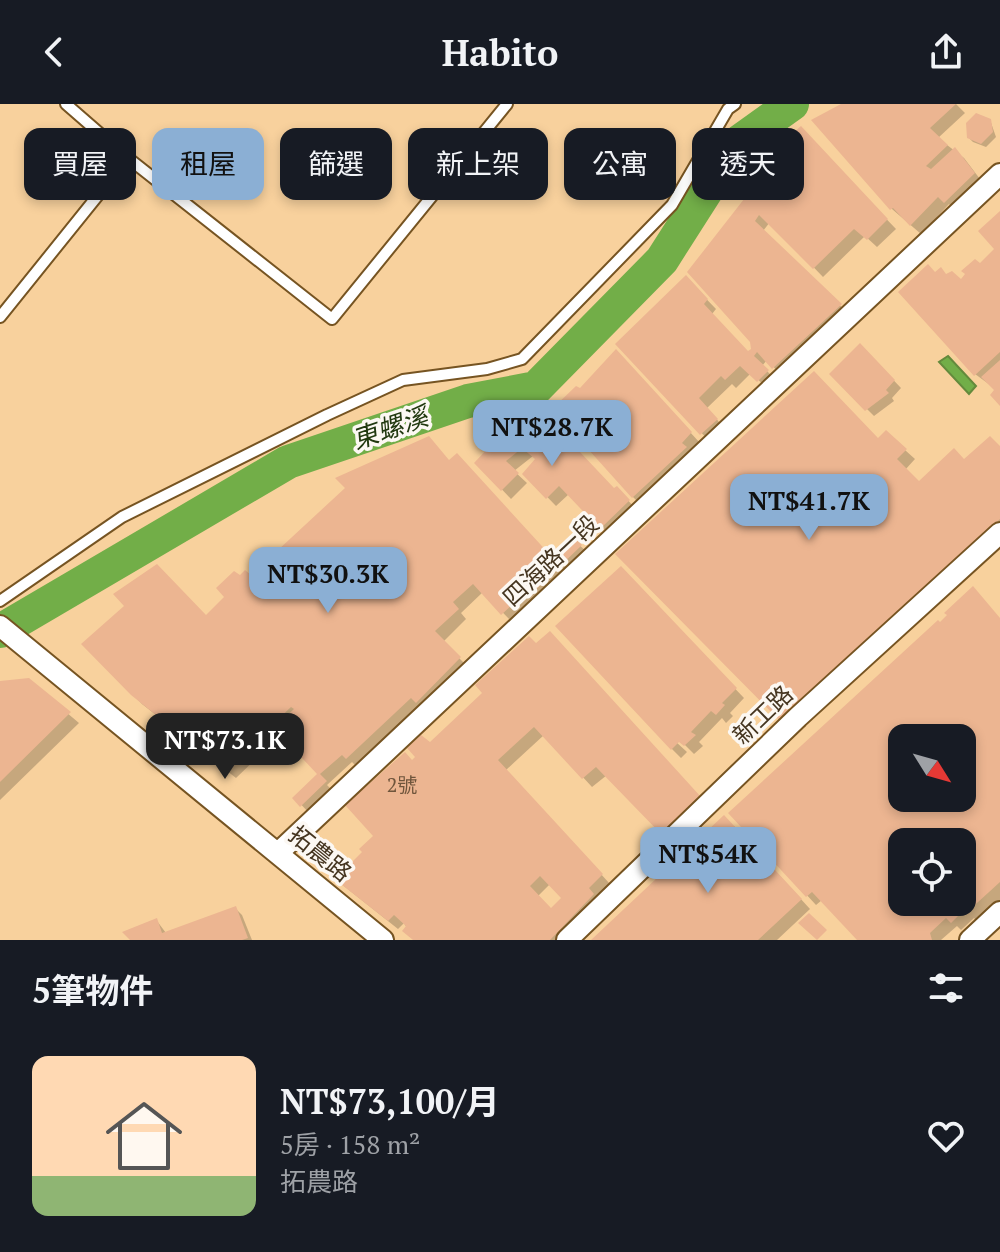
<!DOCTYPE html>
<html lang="zh-TW">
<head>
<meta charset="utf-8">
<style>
	body { margin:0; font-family:"PT Serif","Noto Sans TC",serif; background:#20242c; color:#f1f3f6; height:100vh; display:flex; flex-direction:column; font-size:30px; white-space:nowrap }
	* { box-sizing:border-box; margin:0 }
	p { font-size:26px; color:#9ea1a6 }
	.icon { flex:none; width:44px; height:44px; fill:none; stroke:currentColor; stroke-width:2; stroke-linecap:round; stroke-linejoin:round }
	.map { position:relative; height:836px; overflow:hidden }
	.drawer { display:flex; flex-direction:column; background:#171b24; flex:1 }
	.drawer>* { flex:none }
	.guide { position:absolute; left:24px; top:24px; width:952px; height:72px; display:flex; gap:16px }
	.needle { width:52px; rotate:127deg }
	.fabs { position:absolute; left:888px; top:620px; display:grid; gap:16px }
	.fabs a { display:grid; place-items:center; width:88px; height:88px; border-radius:16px; background:#171b24; box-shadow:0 4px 12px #0003; font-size:40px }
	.price { position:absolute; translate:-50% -68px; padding:0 18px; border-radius:16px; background:#8bafd4; color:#111; font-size:26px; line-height:52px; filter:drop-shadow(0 2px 4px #0008) }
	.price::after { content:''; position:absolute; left:50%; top:48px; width:24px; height:18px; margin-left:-12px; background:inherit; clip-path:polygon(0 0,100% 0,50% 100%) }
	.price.active { background:#222; color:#fff }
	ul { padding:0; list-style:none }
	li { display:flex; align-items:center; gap:24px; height:200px; padding:0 32px }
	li+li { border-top:2px solid #363941 }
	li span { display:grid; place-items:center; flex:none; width:224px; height:160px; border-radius:16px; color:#555 }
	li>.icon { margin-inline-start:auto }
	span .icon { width:96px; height:96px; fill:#fffc; stroke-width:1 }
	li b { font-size:34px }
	h2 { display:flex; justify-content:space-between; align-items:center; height:96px; padding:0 32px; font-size:34px }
	.chip { padding:0 28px; border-radius:16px; background:#171b24; box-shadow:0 4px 12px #0003; font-size:28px; line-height:72px }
	.chip.active { background:#8bafd4; color:#111 }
	header { display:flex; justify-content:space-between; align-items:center; height:104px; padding:0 32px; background:#171b24; font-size:36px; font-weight:700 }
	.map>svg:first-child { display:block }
</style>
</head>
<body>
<header><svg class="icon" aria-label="back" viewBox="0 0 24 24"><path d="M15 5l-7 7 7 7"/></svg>Habito<svg class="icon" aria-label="share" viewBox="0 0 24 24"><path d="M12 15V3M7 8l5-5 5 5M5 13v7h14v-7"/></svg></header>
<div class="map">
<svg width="1000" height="836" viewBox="0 0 1000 836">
	<rect width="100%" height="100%" fill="#f8d19d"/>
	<path fill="#72ae48" stroke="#648a3c" stroke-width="2" d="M948 252 976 282 969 290 939 258Z"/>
	<path fill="#0003" fill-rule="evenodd" d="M846 0H956L965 9 938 34 964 54 983 79 954 106 949 100 921 130 892 105 814 17Z
		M990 16 996 33 986 43 973 38 968 33Z
		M800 25 896 125 877 143 865 132 823 173 770 118 763 127 850 211 783 273 767 256 762 262 777 277 768 285 751 269 736 284 732 280 707 304 725 325 711 339 618 240 686 174 716 205 712 210 749 250 754 245 752 237 690 168Z
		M1000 110V299L997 286 975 270 936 171 961 178 980 162 997 145Z
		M860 241 901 284 892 294 894 297 874 312 832 270Z
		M625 257 700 339 642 402 625 385 580 287Z
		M544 313 619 393 620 388 638 407 611 432 569 390 556 402 525 370 537 356 533 352 514 367 527 379 511 395 477 359Z
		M886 329 915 355 905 366 919 380 1000 345V433L791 626 879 337Z
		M450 358 551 454 572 434 590 451 512 518 483 488 461 509 466 515 443 538 469 564 357 663 352 658 327 681 334 688 310 710 295 694 319 670 282 630 236 674 142 600 84 540 206 514 251 474Z
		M621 465 744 594 730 609 733 612 726 619 722 614 699 638 703 642 694 650 678 634 675 637 687 648 681 654 672 645Z
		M1000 515V796L977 817 974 814 961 826 957 822 941 836H859L822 796 816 801 731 709ZM902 634H962V694H902ZM902 738H962V798H902Z
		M28 576 79 619 0 696V579Z
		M485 589 708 703 672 738 607 671 592 683 544 631 506 666 610 780 566 836H414L404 819 398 825 330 771 349 763 365 748 413 659ZM550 780 564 794 551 807 537 793Z
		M734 722 810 805 777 836H594Z
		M235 804 242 811 252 836H133L157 817 166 829Z"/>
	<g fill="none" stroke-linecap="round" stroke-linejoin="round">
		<path stroke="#72ae48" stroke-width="34" d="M0 527 288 358 468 297 536 284 662 156 736 40 792 0"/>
	</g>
	<path fill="#ecb591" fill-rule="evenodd" d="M841 0H956L930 24 948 41 926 62 931 65 955 43 975 69 944 99 938 93 910 122 893 104 890 106 811 16Z
		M976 9 991 15 993 28 981 40 967 34 966 19Z
		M801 22 888 115 867 136 854 125 813 165 759 111 755 117 842 200 772 265 757 248 754 252 769 266 757 278 740 262 725 276 721 272 699 294 718 315 700 331 615 240 686 171 708 195 704 200 748 247 751 245 750 238 687 168 755 81 751 76 759 60Z
		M1000 107V248L974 272 898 188 928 160 935 168 941 163 946 170 952 167 961 175 965 170 961 167 975 155 980 159 994 145 978 127Z
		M860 239 895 276 886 286 889 289 865 307 829 270Z
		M616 245 692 328 682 339 687 343 632 394 552 305 576 282 580 284Z
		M1000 256V302L990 291 994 286 981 273Z
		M814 267 878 334 886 326 907 345 897 355 919 377 954 344 964 355 990 332 1000 342V415L781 618 615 450Z
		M544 310 614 384 617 382 630 396 600 425 559 382 546 395 522 370 535 355 522 344 506 357 519 369 501 387 474 359 492 340 487 335Z
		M429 332 449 356 457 349 551 452 572 431 582 441 531 490 527 487 501 511 473 480 453 498 459 505 435 527 461 553 416 599 411 594 346 655 342 651 320 670 327 677 300 703 292 694 317 670 274 624 294 605 291 603 225 666 131 591 81 540 124 502 113 490 157 460 206 511 224 493 216 484 234 467 240 471 245 466 251 471 345 384 335 374Z
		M621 462 737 584 722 599 725 601 716 611 711 607 691 628 696 631 684 642 679 638 671 646 555 522Z
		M973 482 1000 514V778L966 809 964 806 951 819 946 814 930 829 932 836H857L812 788 806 793 728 709 938 516 940 518 947 511 944 509ZM902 634H962V694H902ZM902 738H962V798H902Z
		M550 527 701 693 661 730 596 663 582 675 534 623 498 656 603 770 589 784 594 790 550 836H413L402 827 406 822 394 811 388 817 318 762 322 756 317 752 319 749 349 761 362 748 359 745 373 732 345 701 405 648 412 656 415 653 407 644 421 631 430 638 482 589 475 581 529 532 536 539ZM540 772 561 794 551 804 530 782Z
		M29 574 71 608 0 678V577Z
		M724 711 802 795 758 836H591Z
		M236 802 248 834 242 836H130L122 828 157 814 162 829Z
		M809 809 827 826 817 836 798 819Z"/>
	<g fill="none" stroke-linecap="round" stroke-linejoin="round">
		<g stroke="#765422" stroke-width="14">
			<path id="service" d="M66 0 128 54
				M0 213 128 54 332 215 507 0
				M0 497 122 413 327 311 403 276 487 265 522 255 672 101 728 5 735 0"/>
		</g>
		<g stroke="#765422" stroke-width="24">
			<path id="minor" d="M0 522 383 836
				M278 749 1000 70
				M567 836 798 613 1000 429
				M970 836 1000 808"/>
		</g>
		<use href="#service" stroke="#fff" stroke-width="10"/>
		<use href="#minor" stroke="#fff" stroke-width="20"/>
	</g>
	<g text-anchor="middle" stroke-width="7" stroke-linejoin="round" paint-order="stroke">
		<g font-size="20" fill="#6f553c">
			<text x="402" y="688">2號</text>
		</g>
		<g font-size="24" fill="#453520" stroke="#fcf8f3">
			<text transform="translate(551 457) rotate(-43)" y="8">四海路一段</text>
			<text transform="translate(763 611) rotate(-44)" y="8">新工路</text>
			<text transform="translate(320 750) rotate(39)" y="8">拓農路</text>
		</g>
		<g font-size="26" font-style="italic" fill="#213910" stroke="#fcf8f3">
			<text transform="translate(390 324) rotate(-19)" y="9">東螺溪</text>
		</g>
	</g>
</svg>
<div class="fabs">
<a><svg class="needle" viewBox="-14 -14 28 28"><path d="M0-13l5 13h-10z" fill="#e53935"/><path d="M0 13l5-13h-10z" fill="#9ea1a6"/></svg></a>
<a><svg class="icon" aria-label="locate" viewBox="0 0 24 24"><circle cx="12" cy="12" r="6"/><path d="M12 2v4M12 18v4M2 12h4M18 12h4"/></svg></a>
</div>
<b class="price" style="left:552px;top:364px">NT$28.7K</b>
<b class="price" style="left:809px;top:438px">NT$41.7K</b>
<b class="price" style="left:328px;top:511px">NT$30.3K</b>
<b class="price active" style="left:225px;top:677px">NT$73.1K</b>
<b class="price" style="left:708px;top:791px">NT$54K</b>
<div class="guide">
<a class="chip">買屋</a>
<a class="chip active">租屋</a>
<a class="chip">篩選</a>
<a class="chip">新上架</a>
<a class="chip">公寓</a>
<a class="chip">透天</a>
</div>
</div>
<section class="drawer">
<h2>5筆物件<svg class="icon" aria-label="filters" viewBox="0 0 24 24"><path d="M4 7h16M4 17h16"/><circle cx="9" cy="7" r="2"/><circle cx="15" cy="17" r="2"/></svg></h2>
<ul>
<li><span style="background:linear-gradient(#ffd9b3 75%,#8fb573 0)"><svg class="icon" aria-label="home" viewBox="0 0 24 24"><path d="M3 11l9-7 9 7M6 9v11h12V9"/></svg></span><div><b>NT$73,100/月</b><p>5房 · 158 m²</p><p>拓農路</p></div><svg class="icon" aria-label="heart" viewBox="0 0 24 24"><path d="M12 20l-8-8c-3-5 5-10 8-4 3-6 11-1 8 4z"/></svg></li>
</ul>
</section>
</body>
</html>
